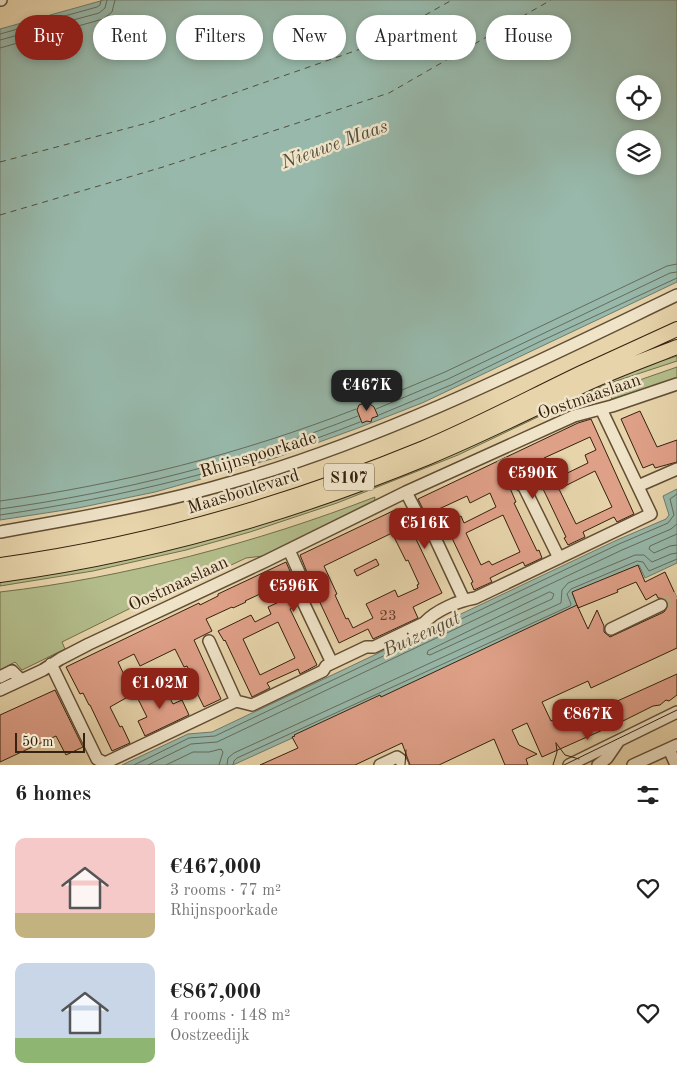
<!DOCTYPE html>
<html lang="en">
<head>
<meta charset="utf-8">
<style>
	body { margin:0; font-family:"Old Standard TT",serif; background:#f6f6f6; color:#222; height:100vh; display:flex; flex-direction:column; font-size:19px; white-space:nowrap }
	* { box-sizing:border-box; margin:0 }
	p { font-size:16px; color:#767676 }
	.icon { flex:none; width:28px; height:28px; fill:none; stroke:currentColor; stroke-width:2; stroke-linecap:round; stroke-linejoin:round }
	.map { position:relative; height:765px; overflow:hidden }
	.panel { display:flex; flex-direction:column; background:#fff; flex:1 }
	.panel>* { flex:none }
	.guide { position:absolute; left:15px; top:15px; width:648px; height:45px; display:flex; gap:10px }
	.fabs { position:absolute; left:616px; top:75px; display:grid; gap:10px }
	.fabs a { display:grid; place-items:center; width:45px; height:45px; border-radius:50%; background:#fff; box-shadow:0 2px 8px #0003; font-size:25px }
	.scale { position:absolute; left:15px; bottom:12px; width:70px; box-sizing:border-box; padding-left:5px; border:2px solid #35210e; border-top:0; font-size:14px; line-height:18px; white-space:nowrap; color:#35210e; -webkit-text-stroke:4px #efe3c8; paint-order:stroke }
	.price { position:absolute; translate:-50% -42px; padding:0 11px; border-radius:10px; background:#8f2418; color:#fff; font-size:16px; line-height:32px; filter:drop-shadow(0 1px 2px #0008) }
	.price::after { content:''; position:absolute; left:50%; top:30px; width:15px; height:11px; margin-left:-8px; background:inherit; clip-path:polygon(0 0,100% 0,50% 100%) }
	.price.current { background:#222; color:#fff }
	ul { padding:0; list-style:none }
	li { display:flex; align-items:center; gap:15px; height:125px; padding:0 15px }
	li span { display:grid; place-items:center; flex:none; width:140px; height:100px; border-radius:10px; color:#555 }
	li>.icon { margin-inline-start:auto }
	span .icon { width:60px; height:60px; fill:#fffc; stroke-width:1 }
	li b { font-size:21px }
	h2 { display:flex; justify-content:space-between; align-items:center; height:60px; padding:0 15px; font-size:21px }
	.pill { padding:0 18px; border-radius:22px; background:#fff; box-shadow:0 2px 8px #0003; font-size:18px; line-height:45px }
	.pill.current { background:#8f2418; color:#fff }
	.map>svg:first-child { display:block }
</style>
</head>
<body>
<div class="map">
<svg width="677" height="765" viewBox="0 0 677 765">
	<rect width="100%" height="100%" fill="#e7d4ab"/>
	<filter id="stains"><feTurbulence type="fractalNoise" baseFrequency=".004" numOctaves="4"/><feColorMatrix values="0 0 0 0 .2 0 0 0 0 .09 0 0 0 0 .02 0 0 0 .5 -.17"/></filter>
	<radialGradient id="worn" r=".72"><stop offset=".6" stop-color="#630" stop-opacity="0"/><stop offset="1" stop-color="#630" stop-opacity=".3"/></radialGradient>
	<path fill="#b3bd8b" stroke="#746f4c" d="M677 356V361L607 384 458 455 337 503 250 532 186 550 93 571 0 586V582L58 572 561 401 640 368Z
		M677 367V381L612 399 608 391Z
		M375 497 374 503 369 506 263 556 246 558 157 600 155 597 143 602 62 642 65 649 22 670 15 662 0 670V592C124 578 259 542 375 497Z"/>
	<path fill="#97b8aa" stroke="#707c6c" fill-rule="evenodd" d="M104 0H677V282L422 403 358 428 275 458 155 492 78 508 0 520V29ZM625 84H652V111H625ZM625 139H652V166H625Z
		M677 489V563L645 578 639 565 572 593 578 608 233 765H122L188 734 212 732 617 540 666 519 669 515 663 496Z"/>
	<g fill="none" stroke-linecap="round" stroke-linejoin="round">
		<path stroke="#666c5c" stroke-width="1" d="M0 34 97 7 100 5 101 0
			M0 40 99 13 105 8 107 0
			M0 48 103 19 112 12 115 0
			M371 403 445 372 667 266 677 264
			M376 409 448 379 670 273 677 272
			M379 415 451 385 539 342 677 278
			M0 501C122 484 241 454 356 409
			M0 509C123 492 243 461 358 416
			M0 515C123 497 244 468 360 422
			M677 534 650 546 649 549 654 553 670 546 677 545
			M550 592 554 594 552 599 430 655 427 654 428 651Z
			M134 765 189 738 215 736 619 544 668 523 674 515 670 499 677 494
			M148 765 191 744 217 742 622 550 671 529 677 524
			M166 765 193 752H209L221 749 223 752 219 765
			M227 765 228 758 234 753 561 603 562 590 568 583 635 555H644L652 562 671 554 677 553
			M233 765 234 761 237 758 570 606 571 604 567 594 571 589 637 561 643 562 649 571 677 559"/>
		<path stroke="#524e3d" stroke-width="1" stroke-dasharray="6 5" stroke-linecap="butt" d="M0 162 151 122 372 45 452 0
			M0 215 163 167 389 93 551 0"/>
	</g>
	<path fill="#dfa088" stroke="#35210e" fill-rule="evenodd" d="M367 402 374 407 378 416 372 418 371 422 367 421 362 423 357 410 359 405Z
		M640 411 657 447 677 440V462L655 468 653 464 643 468 621 419Z
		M591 419 634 514 617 522 614 517 583 532 585 537 568 545 564 538 566 537 546 495 543 489 541 490 531 469 518 474 512 471H507L504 477V481L509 486 516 502 514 503 537 551 539 550 542 558 525 566 523 562 502 572 490 578 492 582 474 590 471 583 473 582 450 534 447 535 442 525 461 516 464 523 496 507 490 493 470 503 467 496 426 515 418 499 578 423ZM590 437 596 450 585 455 588 463 557 478 554 472 551 473 544 458ZM595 471 612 507 576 524 559 489ZM503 515 520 552 492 565 489 561 481 565 466 533Z
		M397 509 411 539 415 537 442 593 413 607 418 618 373 639 368 629 339 643 315 592 300 555ZM392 533 406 561 408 560 419 584 417 585 418 588 398 597 395 590 366 604 373 618 353 628 348 618 346 619 335 595 337 594 324 566Z
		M376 559 379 565 357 576 354 570Z
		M286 562 293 578 281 584 292 608 290 609 317 665 300 674 298 669 267 683 270 688 252 697 225 640 224 641 218 631 251 615 255 622 271 614 268 607 281 601 275 589 273 588 245 601 246 602 233 608 232 607 206 619 212 631 194 640 221 699 204 707 196 691 198 690 187 666 184 667 175 649 140 666 134 654 118 662 133 694 110 707 120 727 122 726 130 743 112 751 90 705H89L83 693 80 694 66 667 199 603 200 605 218 596V594ZM278 622 295 658 260 675 243 639Z
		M638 565 645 582 665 572 677 598V648L591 688 588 681 542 702 551 721 563 716 565 721 570 719 571 722 677 674V695L669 701 666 700 660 705 653 706 623 721 542 757 527 723 512 730 519 745 537 754 526 759 528 765H505L494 739 439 765H410L402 743 355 765H260L298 748 292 737 295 736 294 735 380 695 381 697 577 605 588 629 597 610 604 626V632L610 637 664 612 668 606 666 599 658 598 656 594 646 600 636 582 617 590 618 592 578 608 572 592Z
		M163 685 173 704 182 700 189 715 145 736 138 721 147 717 137 697Z
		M55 690 83 747 66 755 56 736 0 762V715Z"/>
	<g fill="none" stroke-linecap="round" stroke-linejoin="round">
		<path stroke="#c3b08c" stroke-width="11" stroke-dasharray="11 5.5" stroke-linecap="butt" d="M502 459 511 478
			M661 605 677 597"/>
		<g stroke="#624e35" stroke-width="14">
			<path id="minor" d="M0 0H1
				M511 478 524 487 559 558
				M638 486 677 469
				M406 492 425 529 435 538 464 600
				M0 532C79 518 159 504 236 481 390 436 533 364 677 295
				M289 550 306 588 303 602 332 663
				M611 629 661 605
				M51 664 97 759 105 763 236 701 209 641
				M0 677 12 671 21 680
				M0 690 43 670 60 659 89 644 266 561 406 492 574 416 612 406 677 384
				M236 701 252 705 323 671 326 666 366 647H374L424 623C436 610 458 601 475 598L651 514 601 409
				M669 749 676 765
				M380 765 397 757 400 759 403 765
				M569 765 677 712
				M598 765 607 758 618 742
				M633 765 677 745"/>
		</g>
		<g stroke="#35210e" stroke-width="16">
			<path id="major" d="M0 565C146 545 288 504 424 448 478 425 529 398 581 373 613 358 645 344 677 329
				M0 575C148 555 291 514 429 457 482 435 534 409 586 384 616 370 647 359 677 347"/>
		</g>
		<use href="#minor" stroke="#efe3c8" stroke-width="11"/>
		<use href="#major" stroke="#e7d4ab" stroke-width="14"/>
		<path stroke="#35210e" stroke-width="1" d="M556 743 565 755 579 759
			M405 765 406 750
			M553 765 557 752 556 743
			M564 765 677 710"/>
	</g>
	<g text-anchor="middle" stroke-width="5" stroke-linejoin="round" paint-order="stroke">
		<g font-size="15" fill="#60412c">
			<text x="388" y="620">23</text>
		</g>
		<rect fill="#efe3c8" stroke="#6d5b46" stroke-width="1" x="324" y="463.5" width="50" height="27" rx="4"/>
		<g font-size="16" font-weight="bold" fill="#35210e">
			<text x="349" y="483">S107</text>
		</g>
		<g font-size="18" fill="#35210e" stroke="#efe3c8">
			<text transform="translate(589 396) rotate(-19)" y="6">Oostmaaslaan</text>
			<text transform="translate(258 454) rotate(-17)" y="6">Rhijnspoorkade</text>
			<text transform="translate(243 491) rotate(-17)" y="6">Maasboulevard</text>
			<text transform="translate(178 583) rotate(-25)" y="6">Oostmaaslaan</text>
		</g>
		<g font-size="19" font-style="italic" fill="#524e3d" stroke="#efe3c8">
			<text transform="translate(334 143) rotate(-20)" y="7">Nieuwe Maas</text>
			<text transform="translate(421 633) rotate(-25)" y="7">Buizengat</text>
		</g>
	</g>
	<rect width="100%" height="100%" filter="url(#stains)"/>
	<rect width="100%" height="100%" fill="url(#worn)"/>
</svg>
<div class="fabs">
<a><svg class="icon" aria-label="locate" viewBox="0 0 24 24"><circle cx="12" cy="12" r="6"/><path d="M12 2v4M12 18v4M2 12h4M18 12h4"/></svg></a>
<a><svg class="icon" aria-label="layers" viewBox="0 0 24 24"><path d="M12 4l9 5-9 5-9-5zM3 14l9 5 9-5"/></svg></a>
</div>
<div class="scale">50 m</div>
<b class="price current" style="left:367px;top:412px">€467K</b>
<b class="price" style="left:533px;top:500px">€590K</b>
<b class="price" style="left:425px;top:550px">€516K</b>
<b class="price" style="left:294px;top:613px">€596K</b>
<b class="price" style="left:160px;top:710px">€1.02M</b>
<b class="price" style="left:588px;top:741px">€867K</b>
<div class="guide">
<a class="pill current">Buy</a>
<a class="pill">Rent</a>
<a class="pill">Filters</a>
<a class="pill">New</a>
<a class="pill">Apartment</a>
<a class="pill">House</a>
</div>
</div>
<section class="panel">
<h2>6 homes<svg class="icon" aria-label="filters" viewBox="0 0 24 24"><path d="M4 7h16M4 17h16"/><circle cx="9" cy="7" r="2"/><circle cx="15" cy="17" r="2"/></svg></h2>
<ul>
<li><span style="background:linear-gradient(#f6c9c9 75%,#c2b280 0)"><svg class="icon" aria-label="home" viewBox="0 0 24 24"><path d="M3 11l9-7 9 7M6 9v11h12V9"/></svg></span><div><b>€467,000</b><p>3 rooms · 77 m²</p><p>Rhijnspoorkade</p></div><svg class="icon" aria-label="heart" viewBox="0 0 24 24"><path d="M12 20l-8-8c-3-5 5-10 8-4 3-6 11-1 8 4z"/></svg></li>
<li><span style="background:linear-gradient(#c9d6e8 75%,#8fb573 0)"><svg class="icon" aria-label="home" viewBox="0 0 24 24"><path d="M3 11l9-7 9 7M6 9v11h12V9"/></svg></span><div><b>€867,000</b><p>4 rooms · 148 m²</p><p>Oostzeedijk</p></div><svg class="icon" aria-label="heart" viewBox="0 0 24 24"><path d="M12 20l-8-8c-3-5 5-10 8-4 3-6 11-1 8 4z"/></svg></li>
</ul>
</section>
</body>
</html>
